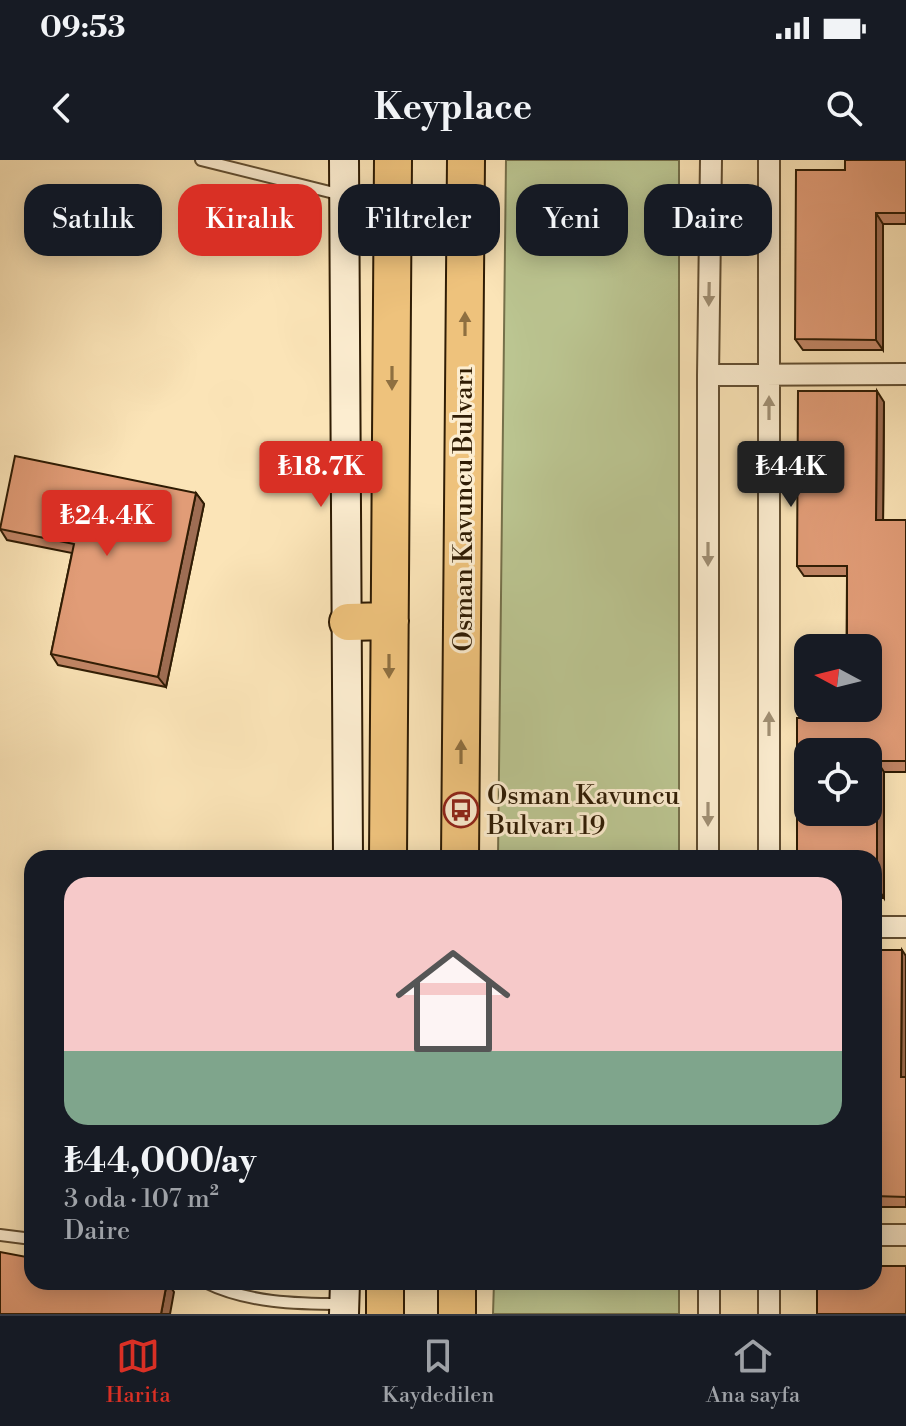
<!DOCTYPE html>
<html lang="tr">
<head>
<meta charset="utf-8">
<style>
	body { margin:0; font-family:"Libre Bodoni",serif; background:#20242c; color:#f1f3f6; height:100vh; display:flex; flex-direction:column; font-size:30px; white-space:nowrap }
	* { box-sizing:border-box; margin:0 }
	p { font-size:26px; color:#9ea1a6 }
	.icon { flex:none; width:44px; height:44px; fill:none; stroke:currentColor; stroke-width:2; stroke-linecap:round; stroke-linejoin:round }
	.map { position:relative; flex:1; overflow:hidden }
	.panel { position:absolute; left:24px; top:690px; width:858px; height:440px; display:flex; flex-direction:column; background:#171b24; border-radius:24px; box-shadow:0 4px 20px #0003 }
	.panel>* { flex:none }
	.banner { position:absolute; left:24px; top:24px; width:858px; height:72px; display:flex; gap:16px }
	.needle { width:52px; rotate:277deg }
	.fabs { position:absolute; left:794px; top:474px; display:grid; gap:16px }
	.fabs a { display:grid; place-items:center; width:88px; height:88px; border-radius:16px; background:#171b24; box-shadow:0 4px 20px #0003; font-size:40px }
	.price { position:absolute; translate:-50% -68px; padding:0 18px; border-radius:8px; background:#d93025; color:#fff; font-size:26px; line-height:52px; filter:drop-shadow(0 2px 4px #0008) }
	.price::after { content:''; position:absolute; left:50%; top:48px; width:24px; height:18px; margin-left:-12px; background:inherit; clip-path:polygon(0 0,100% 0,50% 100%) }
	.price.selected { background:#222; color:#fff }
	ul { padding:0; list-style:none }
	li { display:grid; align-content:center; gap:16px; height:424px; padding:0 40px }
	li span { display:grid; place-items:center; height:248px; border-radius:24px; color:#555 }
	li>.icon { margin-inline-start:auto }
	span .icon { width:144px; height:144px; fill:#fffc; stroke-width:1 }
	li b { font-size:34px }
	.pill { padding:0 28px; border-radius:24px; background:#171b24; box-shadow:0 4px 20px #0003; font-size:28px; line-height:72px }
	.pill.selected { background:#d93025; color:#fff }
	.status { display:flex; justify-content:space-between; align-items:center; height:56px; padding:0 40px; background:#171b24; direction:ltr }
	.status svg { height:22px; fill:currentColor }
	header { display:flex; justify-content:space-between; align-items:center; height:104px; padding:0 40px; background:#171b24; font-size:36px; font-weight:700 }
	.menu { display:flex; justify-content:space-around; align-items:center; height:112px; border-top:2px solid #363941; background:#171b24; font-size:22px; color:#9ea1a6 }
	.menu a { display:grid; justify-items:center; gap:4px }
	.menu .selected { color:#d93025 }
	.map>svg:first-child { display:block }
</style>
</head>
<body>
<div class="status"><b>09:53</b><svg viewBox="0 0 49 12"><path d="M0 12V9h3v3zM5 12V6h3v6zM10 12V3h3v9zM15 12V0h3v12zM26 1h20v11H26zM47 4h2v5h-2z"/></svg></div>
<header><svg class="icon" aria-label="back" viewBox="0 0 24 24"><path d="M15 5l-7 7 7 7"/></svg>Keyplace<svg class="icon" aria-label="search" viewBox="0 0 24 24"><circle cx="10" cy="10" r="6"/><path d="M15 15l6 6"/></svg></header>
<div class="map">
<svg width="906" height="1154" viewBox="0 0 906 1154">
	<rect width="100%" height="100%" fill="#fbe4b7"/>
	<filter id="stains"><feTurbulence type="fractalNoise" baseFrequency=".0025" numOctaves="4"/><feColorMatrix values="0 0 0 0 .2 0 0 0 0 .09 0 0 0 0 .02 0 0 0 .5 -.17"/></filter>
	<radialGradient id="worn" r=".72"><stop offset=".6" stop-color="#630" stop-opacity="0"/><stop offset="1" stop-color="#630" stop-opacity=".3"/></radialGradient>
	<path fill="#bbc591" stroke="#75704a" stroke-width="2" d="M506 0H679V698H498Z
		M494 1122H679V1154H493Z"/>
	<g fill="none" stroke-linecap="round" stroke-linejoin="round">
		<g stroke="#624e31" stroke-width="14">
			<path id="lane" d="M201 0 342 35
				M0 1075 32 1079
				M205 1122C247 1143 297 1144 342 1144"/>
		</g>
		<g stroke="#624e31" stroke-width="24">
			<path id="street" d="M769 0V698
				M708 215 906 214
				M708 698V215L711 0
				M874 767H906
				M874 1075H906
				M769 1122V1154
				M709 1154V1122"/>
		</g>
		<g stroke="#2f1c04" stroke-width="32">
			<path id="secondary" d="M344 0 348 698
				M344 1154 345 1122"/>
		</g>
		<g stroke="#2f1c04" stroke-width="40">
			<path id="highway" d="M348 462 390 461
				M388 698 393 0
				M460 698 466 0
				M385 1154V1122
				M457 1154V1122"/>
		</g>
		<use href="#lane" stroke="#fcedd0" stroke-width="10"/>
		<use href="#street" stroke="#fcedd0" stroke-width="20"/>
		<use href="#secondary" stroke="#fcedd0" stroke-width="28"/>
		<use href="#highway" stroke="#eec27c" stroke-width="36"/>
	</g>
	<path fill="#c28666" stroke="#2f1c04" stroke-width="2" d="M906 0V64H883V190H803L795 179Z
		M884 242 883 360H906V612H884V738H874V698L846 558 847 416H804L797 406Z
		M196 333 204 344 166 527 58 505 51 494 72 393 7 380 0 369Z
		M874 790 906 796V1047H874Z"/>
	<path fill="#9e6d53" stroke="#2f1c04" stroke-width="2" d="M876 53 883 64V190L876 180Z
		M877 231 884 242 883 371 876 360Z
		M196 333 204 344 166 527 158 517Z
		M877 601 884 612V738L877 727Z
		M902 790 906 796V924L901 917Z
		M167 1122 174 1132 170 1154H161Z"/>
	<path fill="#e19c77" stroke="#2f1c04" stroke-width="2" fill-rule="evenodd" d="M845 0H906V53H876V180L795 179 796 10H845Z
		M798 231H877L876 360H906V601H877V727H874V698H797V558H846V548H868V488H847V406H797ZM808 592H868V652H808Z
		M15 296 196 333 158 517 51 494 74 384 0 369Z
		M874 790H902L901 917H906V1037L874 1036Z
		M0 1092 32 1098V1122H167L161 1154H0Z
		M874 1106H906V1154H817V1122H874Z"/>
	<defs><path id="oneway-solid" d="M-6-.8H1V-3.2L6.5 0L1 3.2V.8H-6Z" transform="scale(2)"/></defs>
	<g fill="#a08f74">
		<use href="#oneway-solid" transform="translate(709 134) rotate(91)"/>
		<use href="#oneway-solid" transform="translate(769 248) rotate(-90)"/>
		<use href="#oneway-solid" transform="translate(708 394) rotate(90)"/>
		<use href="#oneway-solid" transform="translate(769 564) rotate(-90)"/>
		<use href="#oneway-solid" transform="translate(708 654) rotate(90)"/>
	</g>
	<g fill="#8e6f40">
		<use href="#oneway-solid" transform="translate(465 164) rotate(-90)"/>
		<use href="#oneway-solid" transform="translate(392 218) rotate(90)"/>
		<use href="#oneway-solid" transform="translate(389 506) rotate(90)"/>
		<use href="#oneway-solid" transform="translate(461 592) rotate(-90)"/>
	</g>
	<defs>
		<g id="bus-ring" transform="scale(1.8)"><circle r="9.5" fill="#fcedd0" stroke="#8f2418" stroke-width="1.5"/><path d="M-5-6H5V4H4V6H2V4H-2V6H-4V4H-5ZM-3.5-4V0h7V-4ZM-3.5 1.2v1.5H-2V1.2ZM2 1.2v1.5H3.5V1.2Z" fill="#8f2418"/></g>
	</defs>
	<g fill-rule="evenodd">
		<use href="#bus-ring" x="461" y="650"/>
	</g>
	<g text-anchor="middle" stroke-width="6" stroke-linejoin="round" paint-order="stroke">
		<g font-size="26" fill="#2f1c04" stroke="#fcedd0">
			<text transform="translate(463 349) rotate(-90)" y="9">Osman Kavuncu Bulvarı</text>
		</g>
		<g font-size="26" fill="#2f1c04" stroke="#fcedd0" text-anchor="start">
			<text x="487" y="644">Osman Kavuncu<tspan x="487" dy="30">Bulvarı 19</tspan></text>
		</g>
	</g>
	<rect width="100%" height="100%" filter="url(#stains)"/>
	<rect width="100%" height="100%" fill="url(#worn)"/>
</svg>
<div class="fabs">
<a><svg class="needle" viewBox="-14 -14 28 28"><path d="M0-13l5 13h-10z" fill="#e53935"/><path d="M0 13l5-13h-10z" fill="#9ea1a6"/></svg></a>
<a><svg class="icon" aria-label="locate" viewBox="0 0 24 24"><circle cx="12" cy="12" r="6"/><path d="M12 2v4M12 18v4M2 12h4M18 12h4"/></svg></a>
</div>
<b class="price" style="left:321px;top:349px">₺18.7K</b>
<b class="price selected" style="left:791px;top:349px">₺44K</b>
<b class="price" style="left:107px;top:398px">₺24.4K</b>
<div class="banner">
<a class="pill">Satılık</a>
<a class="pill selected">Kiralık</a>
<a class="pill">Filtreler</a>
<a class="pill">Yeni</a>
<a class="pill">Daire</a>
</div>
<section class="panel">
<ul>
<li><span style="background:linear-gradient(#f6c9c9 70%,#7fa58c 0)"><svg class="icon" aria-label="home" viewBox="0 0 24 24"><path d="M3 11l9-7 9 7M6 9v11h12V9"/></svg></span><div><b>₺44,000/ay</b><p>3 oda · 107 m²</p><p>Daire</p></div></li>
</ul>
</section>
</div>
<nav class="menu">
<a class="selected"><svg class="icon" aria-label="map" viewBox="0 0 24 24"><path d="M3 6l6-2 6 2 6-2v14l-6 2-6-2-6 2zM9 4v14M15 6v14"/></svg>Harita</a>
<a><svg class="icon" aria-label="saved" viewBox="0 0 24 24"><path d="M7 4h10v16l-5-4-5 4z"/></svg>Kaydedilen</a>
<a><svg class="icon" aria-label="home" viewBox="0 0 24 24"><path d="M3 11l9-7 9 7M6 9v11h12V9"/></svg>Ana sayfa</a>
</nav>
</body>
</html>
